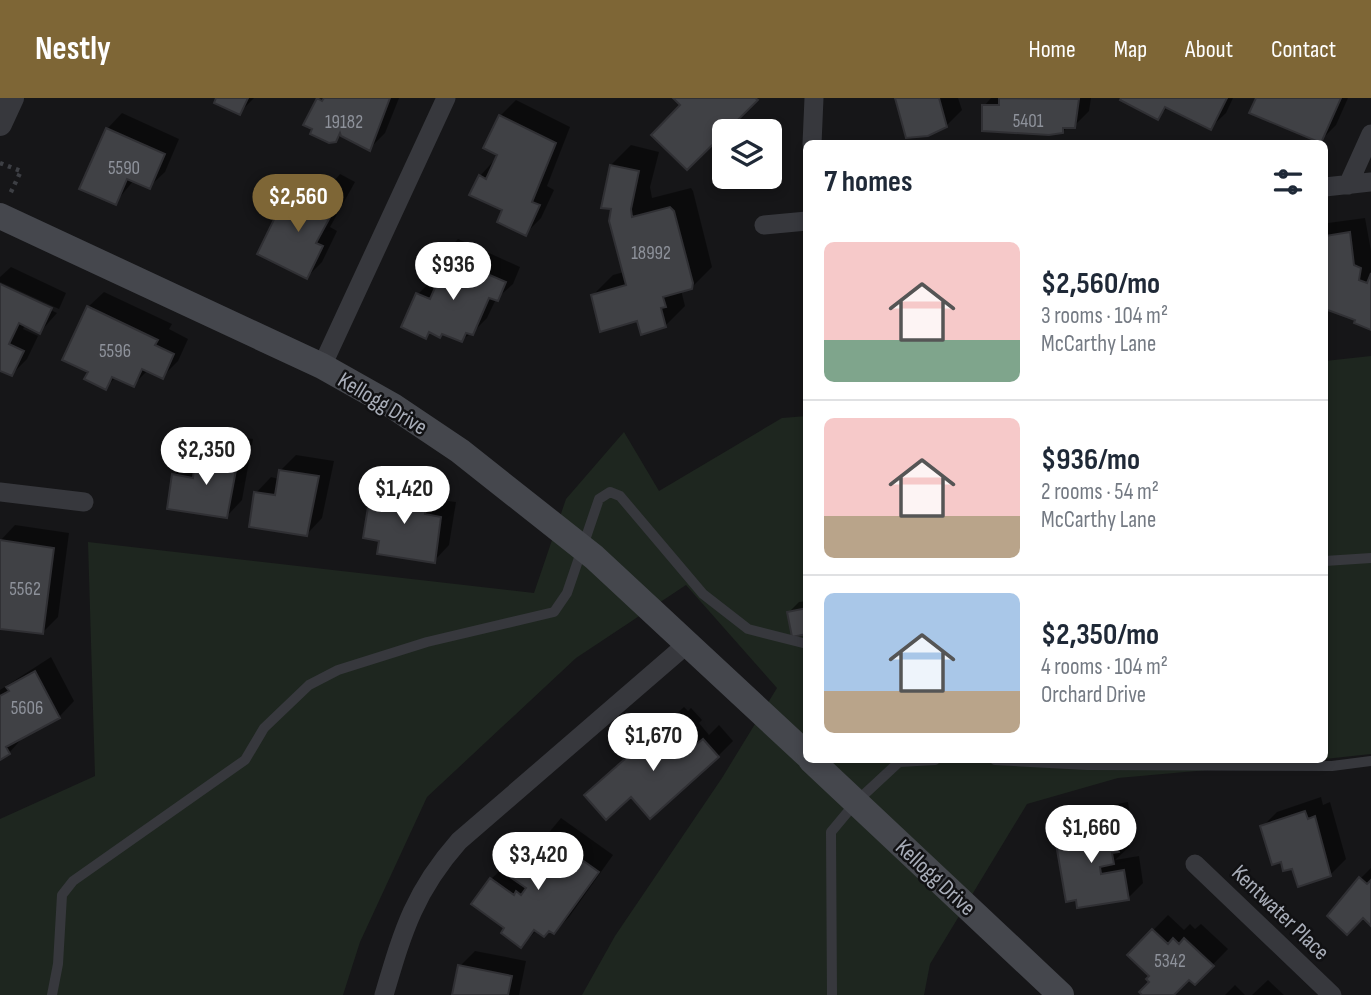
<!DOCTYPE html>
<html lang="en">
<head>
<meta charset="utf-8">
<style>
	body { margin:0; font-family:"Sofia Sans Condensed",sans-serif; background:#f2f2f3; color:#1f2937; height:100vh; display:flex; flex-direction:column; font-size:26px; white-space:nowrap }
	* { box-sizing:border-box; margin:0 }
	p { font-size:23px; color:#747a83 }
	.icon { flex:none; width:38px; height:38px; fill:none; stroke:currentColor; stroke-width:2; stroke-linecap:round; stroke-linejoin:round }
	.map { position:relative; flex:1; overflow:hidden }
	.panel { position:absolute; left:803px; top:42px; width:525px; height:623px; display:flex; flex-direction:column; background:#fff; border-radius:10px; box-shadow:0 4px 10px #0003 }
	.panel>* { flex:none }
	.tools { position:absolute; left:712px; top:21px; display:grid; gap:14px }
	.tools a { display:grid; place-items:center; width:70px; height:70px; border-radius:10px; background:#fff; box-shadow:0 4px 10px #0003; font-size:35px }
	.price { position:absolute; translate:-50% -60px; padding:0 16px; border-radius:24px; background:#fff; color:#222; font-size:23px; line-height:46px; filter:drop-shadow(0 2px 4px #0008) }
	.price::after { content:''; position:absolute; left:50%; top:42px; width:21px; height:16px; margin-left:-10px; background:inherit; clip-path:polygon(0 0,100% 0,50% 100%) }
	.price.active { background:#7e6636; color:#fff }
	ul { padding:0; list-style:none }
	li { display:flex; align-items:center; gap:21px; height:175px; padding:0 21px }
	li+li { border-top:2px solid #e0e1e3 }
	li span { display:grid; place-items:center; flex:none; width:196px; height:140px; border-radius:10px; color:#555 }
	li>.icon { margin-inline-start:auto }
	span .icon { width:84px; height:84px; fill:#fffc; stroke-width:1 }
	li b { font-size:30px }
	h2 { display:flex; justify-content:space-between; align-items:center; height:84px; padding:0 21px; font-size:30px }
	header { display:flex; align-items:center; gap:42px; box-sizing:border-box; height:98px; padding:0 35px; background:#7e6636; color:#fff }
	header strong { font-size:33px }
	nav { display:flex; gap:38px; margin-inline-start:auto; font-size:24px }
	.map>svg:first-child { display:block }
</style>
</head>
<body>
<header>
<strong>Nestly</strong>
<nav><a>Home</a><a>Map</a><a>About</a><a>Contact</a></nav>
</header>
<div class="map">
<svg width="1371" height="897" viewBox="0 0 1371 897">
	<rect width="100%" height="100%" fill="#161618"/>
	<path fill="#1e261f" d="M1371 258V656L1325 661V263Z
		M807 318V662H1321L1118 680 1027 706 930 866 924 897H582L615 838 722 680 777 590 686 487 576 560 427 699 360 844 343 897H0V721L95 678 88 444 534 495 566 401 624 334 659 393 782 320Z"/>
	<path fill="#0007" d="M218 0H254L239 15Z
		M399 0 385 35 370 50 341 37 335 42 318 1Z
		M897 0H958L962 12 946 28Z
		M991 0H1091L1089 13 1074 28H1068L1063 34 984 8Z
		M1123 0H1233L1226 15 1210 30 1168 9 1158 19Z
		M1258 0H1348L1336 27 1321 42Z
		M516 2 570 29 547 88 554 92 541 120 526 135 480 78 500 56V18Z
		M122 15 179 41 165 74 149 89 134 82 115 105 107 31Z
		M631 47 659 54 650 89 652 100 691 90 693 93 712 169 691 190 681 192 685 208 665 228 638 221 593 197 613 177 624 174 611 67Z
		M340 76 355 84 330 129 337 133 322 164 307 179 285 102 300 87 322 97Z
		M1365 120 1371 153V231L1357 221 1325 208V129L1328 125Z
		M458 141 520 169 513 186 496 201 487 220 472 235 461 242 443 234H431L426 239 418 196 433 181 439 183 443 175 436 172 443 157Z
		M11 169 66 195 59 211 0 184V179Z
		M0 188 57 215 40 234 25 227 23 231 38 238 27 261 12 276 0 271Z
		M104 194 172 226 169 231 188 241 178 263 162 279 148 272 133 287 116 279 105 290 90 273 88 209Z
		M223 337 253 341 242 402 227 418 174 377 189 362 203 364 207 353Z
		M296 357 334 363 322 420 307 436 256 395 271 379 279 381 280 373Z
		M403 374 443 380 440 402 456 404 449 447 434 463 381 441 370 410Z
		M15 427 69 435 58 519 42 535 0 529V443Z
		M807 503V535L789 514 799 504Z
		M51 559 74 603 59 619 24 638 9 655 0 660V592Z
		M684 609 688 613 691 610 702 622 699 625 709 637 719 627 733 643 718 658 602 682Z
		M1321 699 1323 707 1330 704 1346 761 1330 777 1293 768 1282 762 1262 729 1277 714Z
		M1128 704 1133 737 1128 743 1129 749 1115 762 1139 758 1143 785 1128 800 1057 741 1093 710Z
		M561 720 613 757 569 819 554 834 537 832 521 848 507 830 491 781 507 766 517 773Z
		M1371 770V826L1346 795Z
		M1168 817 1184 832 1190 826 1195 831 1201 826 1228 851 1195 885 1189 879 1169 897H1144L1152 878 1130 856Z
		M475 853 526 863 519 897H454L460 868Z
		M1268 882 1284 897H1252Z
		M1235 887 1245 897H1225Z"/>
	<path fill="#404145" stroke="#303034" stroke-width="2" d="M216 0H248L240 17 214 5Z
		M317 0 322 3 324 0H390L370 53 341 38 340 35 336 44 329 45 310 36 312 31 303 27Z
		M673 0H755L758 2 687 72 651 37 680 7Z
		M895 0H939L947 29 928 38 906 40Z
		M999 0 1079 1 1075 30H1063V35L1049 37 982 33V7H999Z
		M1121 0H1227L1211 32 1165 9 1158 22 1120 2Z
		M1256 0H1341L1321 45 1249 15Z
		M499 17 556 45 532 104 540 107 526 138 497 124 502 112 469 97 479 77 486 81 497 57 483 50Z
		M106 30 165 56 150 91 127 81 116 107 79 91Z
		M610 67 639 73 631 111 632 119 670 109 674 113 693 185 692 191 663 199 666 209 661 210 666 229 641 237 637 223 600 234 591 197 626 187 609 123 611 111 601 110Z
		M323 90 341 99 316 145 323 148 307 181 257 156 284 101 311 114Z
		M1350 134 1354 167 1361 170 1359 182 1367 185 1371 175V232L1354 225 1355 222 1325 211V138Z
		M441 156 506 184 498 203 489 200 473 237 466 235 462 244 442 236 440 240 429 234 426 241 401 229 416 195 430 201 441 176 434 173Z
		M0 186 52 210 40 236 19 225 9 246 24 253 12 278 0 273Z
		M87 208 158 242 155 247 174 256 163 281 142 271 134 289 112 279 106 292 84 281 88 274 62 262Z
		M206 352 239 356 227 420 167 411 172 376 193 380 194 371 203 372Z
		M279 372 319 378 307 438 249 429 254 394 275 397Z
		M386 389 428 395 425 416 441 419 435 465 377 456 379 443 363 440 368 409 382 411Z
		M0 442 54 450 43 536 0 531Z
		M807 510V536L792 539 787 514Z
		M35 573 60 620 6 649 10 656 0 662V598L9 593 6 589Z
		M668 623 672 627 675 624 688 639 684 642 692 650 703 641 719 659 650 721 631 699 606 722 584 697Z
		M1305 713 1308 721 1315 718 1331 778 1298 789 1292 771 1283 773 1281 764 1272 767 1260 728Z
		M1113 719 1119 754 1112 755 1114 766 1100 769 1101 776 1124 772 1129 802 1077 810 1076 802 1066 804 1055 740 1078 737 1076 725Z
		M544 735 599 774 554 836 549 833 544 839 534 832 521 850 501 835 504 830 471 806 490 780 514 797 516 793 521 797 526 790 510 779Z
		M1359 779 1367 786 1371 782V828L1363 820 1347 837 1327 818Z
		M1152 831 1168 846 1173 840 1179 846 1184 840 1214 868 1195 887 1189 882 1174 897H1142L1139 894 1149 884 1146 881 1149 878 1127 857Z
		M458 867 512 878 508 897H452Z"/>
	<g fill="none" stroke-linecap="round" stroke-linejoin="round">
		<path stroke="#3d3f44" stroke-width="4.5" stroke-dasharray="3.5 5" stroke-linecap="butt" d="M0 65 21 73 10 96"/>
		<path stroke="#37383d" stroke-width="10" d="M1325 463 1371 460
			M995 662 1087 667 1332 668 1371 663
			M52 897 58 866 62 797 73 783 245 662 264 630 309 587 338 572 427 544 554 514 567 495 599 401 610 394 620 398 703 496 748 531 807 546
			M832 897 831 734 856 704 899 664 935 662"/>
		<path stroke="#37383d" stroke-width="19" d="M812 46 814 0
			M1348 87 1371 36
			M1325 89 1371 84
			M764 127 807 123
			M322 268 446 0
			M0 394 84 404
			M1195 766 1332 897
			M384 897C403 833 414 794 459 743L687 546"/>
		<path stroke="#37383d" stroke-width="24" d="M0 26 12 0"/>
		<path stroke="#45474d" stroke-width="26" d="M0 118 322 268 393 308 460 353 594 459 807 657
			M811 662 1061 897"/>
	</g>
	<g text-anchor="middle" stroke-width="5" stroke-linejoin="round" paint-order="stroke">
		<g font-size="19" fill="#8e929b">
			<text x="1028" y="29">5401</text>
			<text x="344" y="30">19182</text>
			<text x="124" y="76">5590</text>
			<text x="651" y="161">18992</text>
			<text x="115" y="259">5596</text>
			<text x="25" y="497">5562</text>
			<text x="27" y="616">5606</text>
			<text x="1170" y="869">5342</text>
		</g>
		<g font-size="23" fill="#a8adb8" stroke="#111113">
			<text transform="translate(383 305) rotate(31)" y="8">Kellogg Drive</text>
			<text transform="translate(936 779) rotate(43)" y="8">Kellogg Drive</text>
			<text transform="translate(1281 814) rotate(44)" y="8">Kentwater Place</text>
		</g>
	</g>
</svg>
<div class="tools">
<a><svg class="icon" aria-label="layers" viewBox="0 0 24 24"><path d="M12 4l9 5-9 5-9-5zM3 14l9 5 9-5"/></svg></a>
</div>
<b class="price active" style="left:298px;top:136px">$2,560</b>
<b class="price" style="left:453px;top:204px">$936</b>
<b class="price" style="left:206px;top:389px">$2,350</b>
<b class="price" style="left:404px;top:428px">$1,420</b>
<b class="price" style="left:653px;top:675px">$1,670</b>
<b class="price" style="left:1091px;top:767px">$1,660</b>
<b class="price" style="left:538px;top:794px">$3,420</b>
<section class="panel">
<h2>7 homes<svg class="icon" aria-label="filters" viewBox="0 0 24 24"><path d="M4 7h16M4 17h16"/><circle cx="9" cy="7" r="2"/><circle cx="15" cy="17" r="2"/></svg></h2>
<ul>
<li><span style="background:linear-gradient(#f6c9c9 70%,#7fa58c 0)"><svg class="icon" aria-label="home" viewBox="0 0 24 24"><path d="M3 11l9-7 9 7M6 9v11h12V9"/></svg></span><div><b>$2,560/mo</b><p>3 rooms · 104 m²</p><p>McCarthy Lane</p></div></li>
<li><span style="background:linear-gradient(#f6c9c9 70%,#b9a48a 0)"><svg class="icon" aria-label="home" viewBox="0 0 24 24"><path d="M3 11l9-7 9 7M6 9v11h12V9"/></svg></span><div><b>$936/mo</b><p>2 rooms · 54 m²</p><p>McCarthy Lane</p></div></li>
<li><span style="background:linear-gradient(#a9c7e8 70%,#b9a48a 0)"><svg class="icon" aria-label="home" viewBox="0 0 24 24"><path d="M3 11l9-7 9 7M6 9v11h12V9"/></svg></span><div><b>$2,350/mo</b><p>4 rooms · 104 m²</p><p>Orchard Drive</p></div></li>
</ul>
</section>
</div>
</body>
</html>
